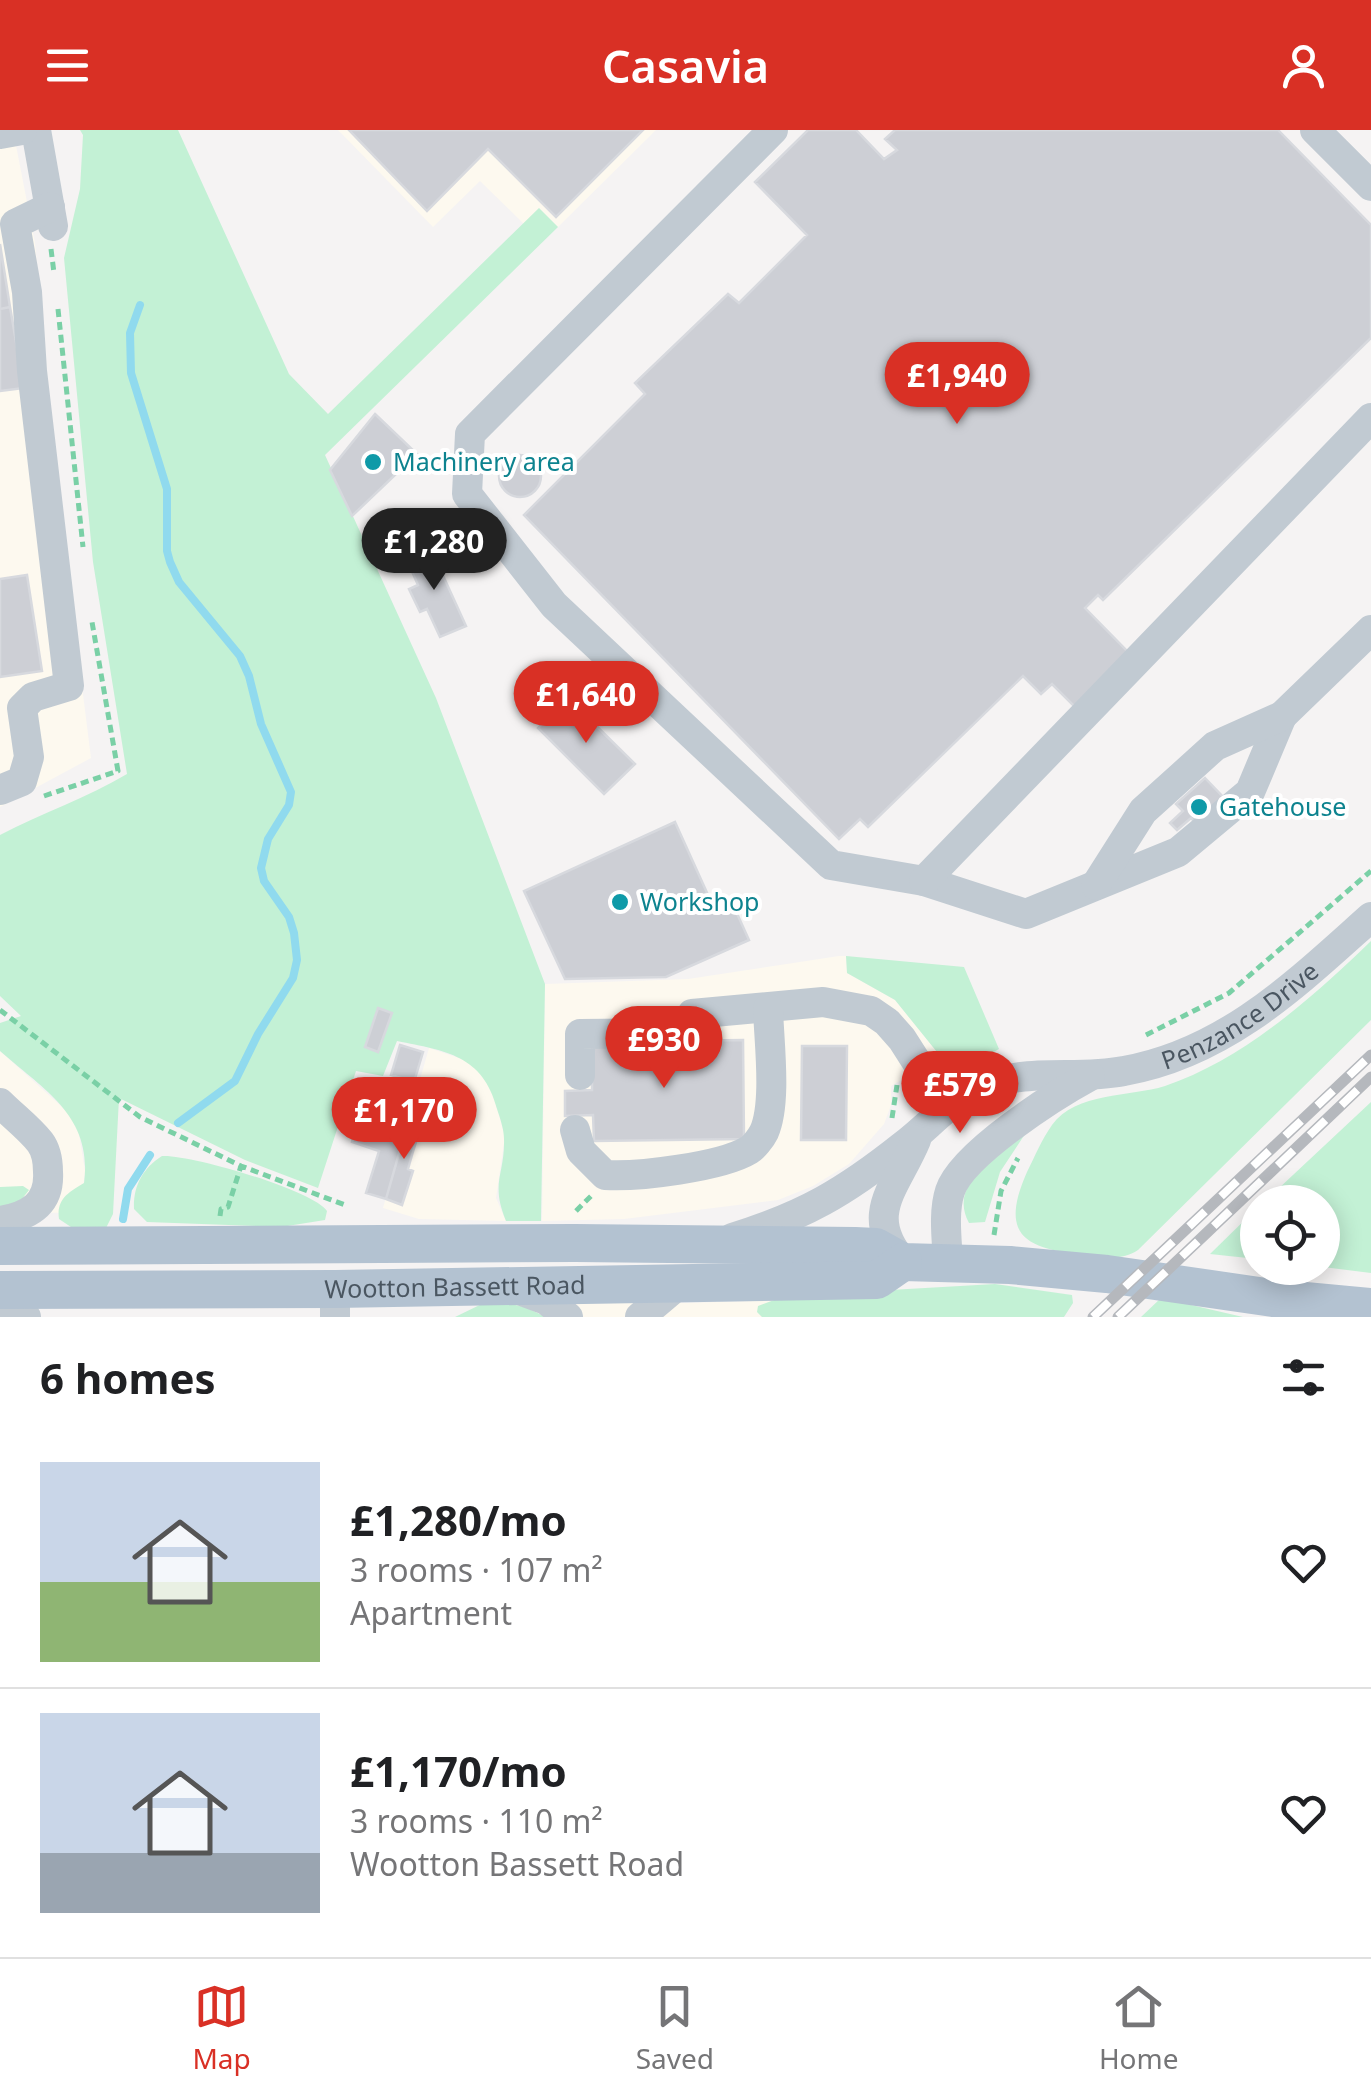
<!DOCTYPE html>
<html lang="en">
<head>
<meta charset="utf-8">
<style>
	body { margin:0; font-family:"Noto Sans",sans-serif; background:#f2f2f2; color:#202124; height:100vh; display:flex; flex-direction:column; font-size:38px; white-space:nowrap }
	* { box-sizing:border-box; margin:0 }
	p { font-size:32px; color:#757577 }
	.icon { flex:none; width:55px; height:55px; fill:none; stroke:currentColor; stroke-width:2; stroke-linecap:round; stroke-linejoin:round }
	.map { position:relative; height:1187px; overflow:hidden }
	.drawer { display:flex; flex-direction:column; background:#fff; flex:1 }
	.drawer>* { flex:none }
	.fabs { position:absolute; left:1240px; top:1055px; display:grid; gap:20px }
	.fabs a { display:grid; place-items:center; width:100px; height:100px; border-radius:50%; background:#fff; box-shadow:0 5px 25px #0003; font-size:50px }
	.price { position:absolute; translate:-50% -85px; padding:0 22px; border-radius:35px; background:#d93025; color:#fff; font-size:32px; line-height:65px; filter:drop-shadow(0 2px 5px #0008) }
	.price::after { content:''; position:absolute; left:50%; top:60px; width:30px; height:22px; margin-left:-15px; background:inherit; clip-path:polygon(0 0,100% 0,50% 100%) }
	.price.current { background:#222; color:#fff }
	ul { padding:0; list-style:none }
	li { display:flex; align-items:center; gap:30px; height:250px; padding:0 40px }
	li+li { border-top:2px solid #e0e0e0 }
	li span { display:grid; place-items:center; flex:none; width:280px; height:200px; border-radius:0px; color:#555 }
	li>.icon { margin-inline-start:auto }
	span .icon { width:120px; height:120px; fill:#fffc; stroke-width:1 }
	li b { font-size:42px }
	h2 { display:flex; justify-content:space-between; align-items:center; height:120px; padding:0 40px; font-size:42px }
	header { display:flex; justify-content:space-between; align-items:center; height:130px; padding:0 40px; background:#d93025; color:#fff; font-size:45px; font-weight:600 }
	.dock { display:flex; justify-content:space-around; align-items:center; height:140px; border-top:2px solid #e0e0e0; background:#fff; font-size:28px; color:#757577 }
	.dock a { display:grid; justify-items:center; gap:5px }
	.dock .current { color:#d93025 }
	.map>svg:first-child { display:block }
</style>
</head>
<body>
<header><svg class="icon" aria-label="menu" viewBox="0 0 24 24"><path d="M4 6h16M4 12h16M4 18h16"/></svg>Casavia<svg class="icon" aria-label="person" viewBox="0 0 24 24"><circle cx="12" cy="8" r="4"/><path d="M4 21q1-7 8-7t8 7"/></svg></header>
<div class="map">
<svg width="1371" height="1187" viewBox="0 0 1371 1187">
	<rect width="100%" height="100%" fill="#f5f3f3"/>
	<path fill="#fdf9ef" d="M0 0H13L35 113 60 381 91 628 0 677Z
		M338 0H656L558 97 539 78 524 94 480 51 433 97Z
		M839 826H846L847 843 895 870 941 927 891 956V975L884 994 849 1034 813 1056 778 1070 624 1089 542 1091 545 854 688 849Z
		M429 918 468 931 490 953 505 1007 496 1068 506 1091 419 1089 383 1078Z
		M0 921 72 986 78 998 85 1041 82 1067 74 1083 0 1082Z
		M777 1170 837 1187H477L505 1171 687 1173Z"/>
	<path fill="#c3f1d5" d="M80 0H178L289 244 328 284 539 78 558 97 325 325 436 568 545 854 541 1091H506C490 1052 505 1045 504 1009 504 999 500 988 497 979 483 925 446 921 397 911L383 946 356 941 318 1058 245 1030 119 968 113 1084 106 1098 74 1099 59 1089C56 1069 69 1062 84 1053 93 986 44 960 0 921V893L21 886 0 866V705C42 683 87 668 127 644L93 432 64 128 80 59 83 5Z
		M1371 811V890L1138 1120C1120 1132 1102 1126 1080 1124 1020 1118 1001 1101 1027 1042 1035 1026 1042 1009 1052 995 1076 962 1130 967 1165 956 1243 930 1313 867 1371 811Z
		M846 826 964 837 999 919C981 930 962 928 941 927L895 870 847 843Z
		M1371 972V1143L1323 1137 1322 1072H1264Z
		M1025 1004 1000 1042 985 1092 969 1093C947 1052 998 1027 1025 1004Z
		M162 1026C189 1024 313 1060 327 1081L325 1090 281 1097 147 1092 134 1079C133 1056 143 1038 162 1026Z
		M23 1056 29 1060 22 1069 0 1082V1057Z
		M1257 1078V1129L1210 1124Z
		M995 1154 1072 1165 1073 1173 1064 1187H762L757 1182 758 1176 785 1166Z
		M1161 1168 1243 1187H1141Z
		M490 1170 525 1177 546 1187H455Z"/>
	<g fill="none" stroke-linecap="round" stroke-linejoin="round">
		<path stroke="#90daee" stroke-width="8" d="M140 175 130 203 131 243 167 359V421L170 432 179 452 240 526 249 546 261 594 291 662 289 675 268 709 261 738 264 751 289 787 294 803 297 830 293 848 258 904 235 951 178 993
			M123 1089 128 1059 150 1025"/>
	</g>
	<path fill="#cdcfd5" stroke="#d7d9de" stroke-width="2.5" d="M349 0H643L556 87 488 19 427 81Z
		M808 0H856L884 29 897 20 885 9 895 0H1278L1371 95V208L1103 470 1098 465 1085 478 1130 524 1077 579 1052 554 1041 564 1023 546 868 697 860 689 839 709 524 385 645 264 635 253 728 164 739 173 807 105 755 52Z
		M0 114 10 177 0 179Z
		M10 177 24 258 0 261V179Z
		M375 284 417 324 352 386 330 340Z
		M499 346a21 21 0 1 1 42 0a21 21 0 1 1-42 0Z
		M451 400 460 421 452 424 443 403Z
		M430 417 466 496 440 507 427 479 420 482 409 459 418 455 406 428Z
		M27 445 42 541 0 547V449Z
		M568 568 635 634 604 664 538 598Z
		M1205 648 1226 670 1198 696 1191 688 1177 700 1170 693 1183 681 1176 674Z
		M675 692 713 776 730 768 749 810 666 847 565 849 524 761Z
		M378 878 392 883 378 922 365 917Z
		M743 910 744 1009 594 1011 593 985 565 986V961L592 960V912Z
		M400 915 423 922 414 952 391 945Z
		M802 916H847L846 1010H801Z
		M410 985 423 989 412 1025 408 1039 413 1041 402 1075 386 1069Z
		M360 988 405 1002 386 1069 366 1063 379 1021 352 1012Z"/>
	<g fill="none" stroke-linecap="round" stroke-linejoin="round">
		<path stroke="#7ad0a6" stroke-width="5" stroke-dasharray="8 5" stroke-linecap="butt" d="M51 119 54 143
			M58 179 83 417
			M44 666 118 641 92 492
			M0 880 140 987 241 1036 345 1075
			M1146 905 1229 863 1371 741
			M892 988 897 955
			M576 1081 592 1065
			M220 1086 221 1079 228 1077 241 1036
			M994 1105 1001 1061 1018 1028"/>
		<g stroke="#c1cad2" stroke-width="30">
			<path d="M36 0 53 96"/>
			<path d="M773 0 470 304 467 364 554 475 831 735 924 751 1026 784 1178 722 1250 662 1282 586"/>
			<path d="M1315 0 1371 56"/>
			<path d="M0 4 22 0"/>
			<path d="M0 660 22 651 29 627 22 578 33 567 69 556 32 241 27 162 15 94 50 77"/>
			<path d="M924 751 1371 288"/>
			<path d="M1096 755 1143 681 1215 616 1282 586 1371 500"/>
			<path d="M580 945V904L680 903 692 884 823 872 871 881 887 892 902 909 946 978"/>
			<path d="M0 973C13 986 29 998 40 1012 46 1020 48 1032 48 1042 50 1074 29 1086 0 1091"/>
			<path d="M575 1000 581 1021 605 1045C638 1047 721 1037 749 1020 754 1017 761 1008 764 1002 777 973 769 912 768 879"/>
			<path id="s1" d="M732 1108C804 1086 845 1062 904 1015 928 997 947 973 975 960 1023 936 1074 951 1124 941 1226 923 1297 853 1371 787"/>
			<path d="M903 1132C862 1084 896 1058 916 1010"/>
			<path d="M948 1132C947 1111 943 1082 950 1061 962 1024 1055 965 1090 946"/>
			<path d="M335 1159V1187"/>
			<path d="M519 1160 546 1170 568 1187"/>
			<path d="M0 1171 26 1187"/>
			<path d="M640 1187 679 1154"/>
		</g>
		<g stroke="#b3c2d1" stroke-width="38">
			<path d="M0 1116 575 1113 855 1116 876 1117 903 1132 1010 1135 1107 1144 1273 1168 1371 1177"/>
			<path id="s2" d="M0 1160 335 1159 877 1150 903 1132"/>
		</g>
		<g stroke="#b5b8bd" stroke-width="11">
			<path id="rail" d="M1093 1187 1371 925
				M1118 1187 1371 947"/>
		</g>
		<use href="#rail" stroke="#fff" stroke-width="8" stroke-dasharray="22" stroke-linecap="butt"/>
	</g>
	<g fill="#0f9aa8" stroke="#fff" stroke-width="4">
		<circle cx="373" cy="332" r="10"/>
		<circle cx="1199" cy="677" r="10"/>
		<circle cx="620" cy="772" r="10"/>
	</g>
	<g text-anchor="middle" stroke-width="8" stroke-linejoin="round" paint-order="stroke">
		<g font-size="25" fill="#0d838f" stroke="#fff" text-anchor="start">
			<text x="393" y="341">Machinery area</text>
			<text x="1219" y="686">Gatehouse</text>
			<text x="640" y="781">Workshop</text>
		</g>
		<g font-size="25" fill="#4a5661" stroke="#fff">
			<text dy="9" stroke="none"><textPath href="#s1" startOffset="568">Penzance Drive</textPath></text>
			<text dy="9" stroke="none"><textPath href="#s2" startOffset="455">Wootton Bassett Road</textPath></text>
		</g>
	</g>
</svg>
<div class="fabs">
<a><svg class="icon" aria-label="locate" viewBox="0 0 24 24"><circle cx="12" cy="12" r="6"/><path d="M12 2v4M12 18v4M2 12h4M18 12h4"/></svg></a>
</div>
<b class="price" style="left:957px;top:297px">£1,940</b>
<b class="price current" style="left:434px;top:463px">£1,280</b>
<b class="price" style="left:586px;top:616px">£1,640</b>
<b class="price" style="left:664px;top:961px">£930</b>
<b class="price" style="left:960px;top:1006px">£579</b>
<b class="price" style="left:404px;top:1032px">£1,170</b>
</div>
<section class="drawer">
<h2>6 homes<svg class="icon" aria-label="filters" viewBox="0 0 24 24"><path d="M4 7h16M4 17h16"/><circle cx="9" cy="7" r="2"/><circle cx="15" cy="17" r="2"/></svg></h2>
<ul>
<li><span style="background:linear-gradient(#c9d6e8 60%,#8fb573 0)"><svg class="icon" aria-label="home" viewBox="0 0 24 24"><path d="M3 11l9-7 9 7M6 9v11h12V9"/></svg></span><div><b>£1,280/mo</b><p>3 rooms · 107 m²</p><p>Apartment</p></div><svg class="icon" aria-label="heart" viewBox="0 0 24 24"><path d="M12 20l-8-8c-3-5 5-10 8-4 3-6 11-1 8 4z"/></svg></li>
<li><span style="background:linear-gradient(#c9d6e8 70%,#9aa5b1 0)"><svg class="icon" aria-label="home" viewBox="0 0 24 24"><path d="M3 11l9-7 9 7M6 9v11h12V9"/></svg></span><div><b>£1,170/mo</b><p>3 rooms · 110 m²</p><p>Wootton Bassett Road</p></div><svg class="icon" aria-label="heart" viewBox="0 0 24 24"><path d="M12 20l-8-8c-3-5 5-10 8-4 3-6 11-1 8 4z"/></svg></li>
</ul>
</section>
<nav class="dock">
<a class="current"><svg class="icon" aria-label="map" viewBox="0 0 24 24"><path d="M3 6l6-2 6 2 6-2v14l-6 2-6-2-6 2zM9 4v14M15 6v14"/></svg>Map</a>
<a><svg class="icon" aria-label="saved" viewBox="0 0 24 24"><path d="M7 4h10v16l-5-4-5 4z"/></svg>Saved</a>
<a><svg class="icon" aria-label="home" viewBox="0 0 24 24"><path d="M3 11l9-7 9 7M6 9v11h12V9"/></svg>Home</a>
</nav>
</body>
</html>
